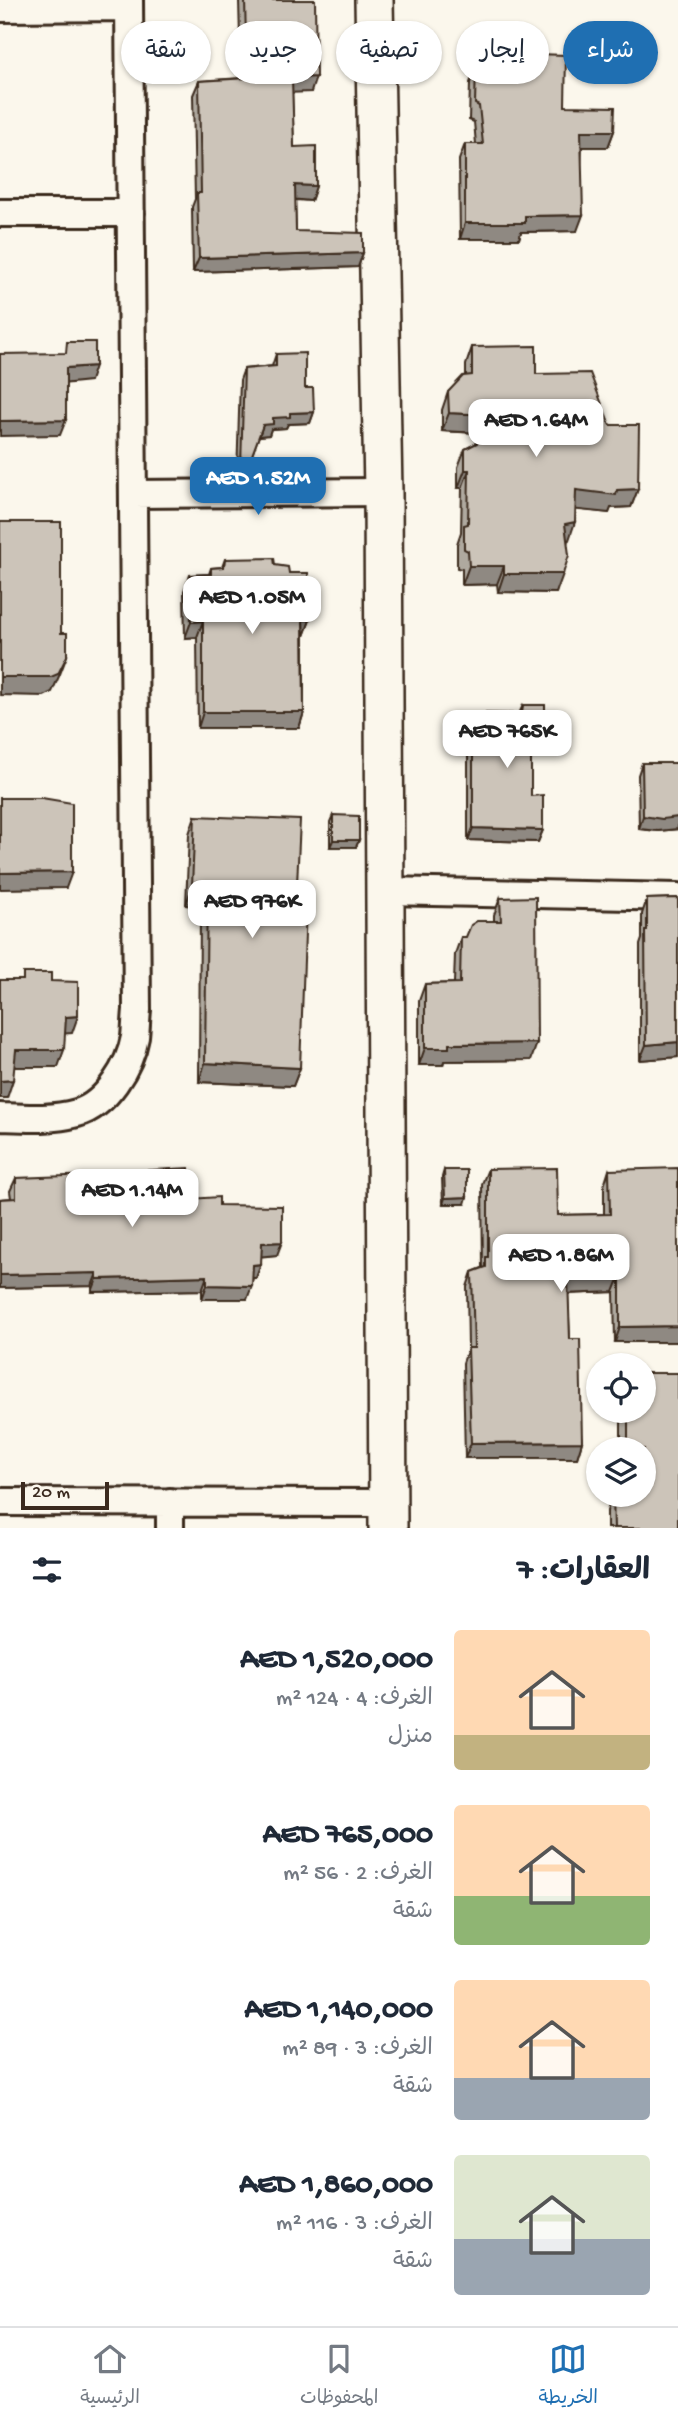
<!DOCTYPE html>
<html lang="ar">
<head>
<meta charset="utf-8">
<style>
	body { margin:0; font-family:"Gochi Hand","Playpen Sans Arabic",sans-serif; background:#f2f2f3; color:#1f2937; direction:rtl; height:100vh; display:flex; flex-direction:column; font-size:26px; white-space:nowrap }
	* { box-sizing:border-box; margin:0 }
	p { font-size:23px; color:#747a83 }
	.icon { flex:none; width:38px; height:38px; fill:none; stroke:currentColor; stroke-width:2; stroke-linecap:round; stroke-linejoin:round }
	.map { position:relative; height:1528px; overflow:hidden; direction:ltr }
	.drawer { display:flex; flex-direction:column; background:#fff; flex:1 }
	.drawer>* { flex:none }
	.hud { position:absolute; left:21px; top:21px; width:637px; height:63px; direction:rtl; display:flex; gap:14px }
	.controls { position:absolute; left:586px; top:1353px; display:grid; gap:14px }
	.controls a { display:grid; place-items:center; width:70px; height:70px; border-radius:50%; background:#fff; box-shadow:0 2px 5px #0004; font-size:35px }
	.scale { position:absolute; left:21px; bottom:18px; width:88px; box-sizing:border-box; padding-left:7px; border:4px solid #3b2a1e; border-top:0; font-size:19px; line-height:24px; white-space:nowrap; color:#3b2a1e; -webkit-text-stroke:5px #fbf7ec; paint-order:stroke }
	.price { position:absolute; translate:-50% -60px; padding:0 16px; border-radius:14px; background:#fff; color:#222; font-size:23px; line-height:46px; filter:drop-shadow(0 2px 4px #0008) }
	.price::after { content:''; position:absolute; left:50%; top:42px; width:21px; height:16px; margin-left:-10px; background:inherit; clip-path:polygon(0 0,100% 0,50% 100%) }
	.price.current { background:#1f6fb2; color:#fff }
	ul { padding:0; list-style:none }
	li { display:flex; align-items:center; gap:21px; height:175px; padding:0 28px }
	li span { display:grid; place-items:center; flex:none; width:196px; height:140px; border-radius:7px; color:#555 }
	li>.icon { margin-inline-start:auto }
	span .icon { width:84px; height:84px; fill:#fffc; stroke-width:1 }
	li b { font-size:30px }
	h2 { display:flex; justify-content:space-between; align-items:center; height:84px; padding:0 28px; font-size:30px }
	.pill { padding:0 24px; border-radius:32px; background:#fff; box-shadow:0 2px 5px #0004; font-size:24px; line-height:63px }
	.pill.current { background:#1f6fb2; color:#fff }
	.menu { display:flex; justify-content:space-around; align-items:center; height:98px; border-top:2px solid #e0e1e3; background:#fff; font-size:19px; color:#747a83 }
	.menu a { display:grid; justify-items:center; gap:4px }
	.menu .current { color:#1f6fb2 }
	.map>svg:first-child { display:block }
</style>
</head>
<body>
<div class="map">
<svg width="678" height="1528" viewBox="0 0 678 1528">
	<rect width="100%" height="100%" fill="#fbf7ec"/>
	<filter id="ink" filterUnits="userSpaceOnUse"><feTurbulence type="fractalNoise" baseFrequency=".0143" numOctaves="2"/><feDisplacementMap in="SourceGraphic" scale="14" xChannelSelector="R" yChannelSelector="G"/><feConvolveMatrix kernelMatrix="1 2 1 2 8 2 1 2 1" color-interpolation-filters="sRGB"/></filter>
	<g filter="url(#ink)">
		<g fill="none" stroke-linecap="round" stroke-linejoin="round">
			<g stroke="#3b2a1e" stroke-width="32">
				<path id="street" d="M0 8 129 7
					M0 213H131
					M133 494 383 492
					M385 891 678 897
					M0 1117C26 1118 52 1120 77 1113 106 1105 130 1066 135 1037 136 1028 136 1019 137 1010L129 0
					M0 1502 388 1503
					M170 1502V1528"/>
			</g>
			<g stroke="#3b2a1e" stroke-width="42">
				<path id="secondary" d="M374 0 383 492 388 1528"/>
			</g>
			<use href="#street" stroke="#fbf7ec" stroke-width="26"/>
			<use href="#secondary" stroke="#fbf7ec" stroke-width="37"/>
		</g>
		<path fill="#afa99f" stroke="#3b2a1e" stroke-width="2" d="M239 0H315L311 92H292L294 147 316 186 311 201 295 200 296 231 363 253 358 267 193 272 192 207 195 199 193 95 199 81 241 78Z
			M481 52 565 106 614 131 608 147H582L577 231 521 232 519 239H460L459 160 465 144H476L474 122 469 120 470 83Z
			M472 347 536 374 610 425 638 489 631 507 611 508 609 513 575 509 556 593 498 592 497 584 462 585V569L457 568V544L461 532 462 488H458V467L465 449 495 434 442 431V410L448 392 466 376V365Z
			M276 354 305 388 314 412 310 423 288 424 286 428 271 429 269 435 259 436 244 477H237L240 380 244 369 272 366Z
			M225 559 275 565 289 573 310 620 304 636V712L299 728H198L197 637 185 638 184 591 190 575 209 574 211 568 222 567Z
			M523 705 545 744 540 756 531 755V796L543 830 538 842 468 840V725L473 713 519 714Z
			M642 763H678V829L658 831 639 829 638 775Z
			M333 815 359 840 356 847H330V822Z
			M195 816 296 906 300 1068 293 1086 199 1082 200 906 186 905 189 834Z
			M500 898 531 1060 444 1061 443 1065H419V1001L425 984 454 983 455 954 461 937H466L494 921V915Z
			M678 898V1057L640 1060V945L642 939V914L647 899Z
			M488 1169 558 1215 604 1214V1186L609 1170 678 1342H615L614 1292 568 1294 570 1339 582 1442 577 1458H465L463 1363 468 1348 467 1287 472 1272 482 1268 483 1267 482 1184Z
			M444 1170 465 1204H443L442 1177Z
			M16 1178 190 1199 219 1205 277 1255 261 1256 256 1278H253L247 1299H202V1290L92 1292V1286L0 1288V1199L11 1198 10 1191Z
			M621 1410H644L678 1528H607V1511L613 1494H644V1449H621Z"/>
		<path fill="#8f8982" stroke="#3b2a1e" stroke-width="2" d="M316 77 311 92 287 93 292 78Z
			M581 131H614L608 147H576Z
			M295 185 316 186 311 201 290 199Z
			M583 215 577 231 521 232 519 239H460L465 223 525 216Z
			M363 253 358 267 193 272 199 258Z
			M95 366 90 381 61 384 66 368Z
			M314 412 310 423 288 424 286 428 271 429 269 435 259 436 263 425 273 418 290 413Z
			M449 413 528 417 521 435 442 431Z
			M66 420 60 435 0 436V421Z
			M241 466H248L244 477H237Z
			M465 470H469L462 488H458Z
			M638 489 631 507 611 508 609 513 569 509 576 490Z
			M575 522 569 540 559 542 565 524Z
			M469 566H504L497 584 462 585Z
			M504 574H563L556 593 498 592Z
			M303 620H310L304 636Z
			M203 621 197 637 185 638 191 622Z
			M67 656 60 674 52 692 44 696 0 695V677Z
			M203 712H304L299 728H198Z
			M531 743 545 744 540 756 527 755Z
			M643 816 678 817V829L658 831 639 829Z
			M473 828 543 830 538 842 468 840Z
			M333 840H359L356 847H330Z
			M72 872 66 888 0 889V873Z
			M192 886 207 887 200 906 186 905Z
			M78 1016 72 1033 59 1034 66 1017Z
			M678 1042V1057L640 1060 646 1045Z
			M537 1043 531 1060 444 1061 443 1065H419L425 1048 449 1044Z
			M16 1050H64L58 1067H10Z
			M205 1063 300 1068 293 1086 199 1082Z
			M13 1080 7 1098H0V1081Z
			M467 1197 465 1204H443L445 1198Z
			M282 1242 277 1255 257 1257 262 1243Z
			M261 1264 256 1278H248L253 1265Z
			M97 1273 92 1286 0 1288V1275Z
			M207 1276 202 1290 92 1292 97 1279Z
			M620 1277 614 1292 562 1294 568 1279Z
			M207 1285 252 1286 247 1299H202Z
			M678 1326V1342H615L620 1327Z
			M582 1442 577 1458H465L471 1443Z"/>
		<path fill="#ccc4b9" stroke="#3b2a1e" stroke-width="2" d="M245 0H315L316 77 292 78 294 147 316 146V186L295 185 296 231 363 233V253L199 258 197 193H201L199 81 247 78Z
			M481 52 566 55 565 106 615 107 614 131H581L583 215 525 216V223H465V144H483L479 106 475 104 476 67 480 66Z
			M67 342H95V366L66 368V420L0 421V354L66 353Z
			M536 346V374L590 373 610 425H639L638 489 617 490 616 495 576 490 575 522 565 524 569 555 563 574H504V566H469L468 551 464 549V525L468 524 469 470H465V449L528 417 449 413 448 392 463 376 472 375V347Z
			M305 353V388H313L314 412 290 413V417L273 418V424L263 425 248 466H241L244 369 276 366V354Z
			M0 522H61V633H67V656L58 674 51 677H0Z
			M274 558 275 565 288 567 289 573H308L310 620H303L304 712H203V621L191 622 190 575 211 574V568L224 567 225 559Z
			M523 705H545V744L531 743V796L543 795V830L473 828V713L522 714Z
			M642 763H678V817L662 819 643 816Z
			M0 798H42L72 803V872L0 873Z
			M333 815 359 816V840H333Z
			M195 816 300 820 296 906H306L300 1068 205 1063 207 887 192 886Z
			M536 897 537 1043 449 1044V1048H425V984L460 983 461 937H466L471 925 477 921H501L500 898Z
			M678 898V1042L646 1045 645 930H647V899Z
			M23 973H51V981L78 982V1016L66 1017 64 1050H16L13 1080 0 1081V980H23Z
			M189 1168 190 1199 219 1197V1205L282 1206V1242L262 1243 261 1264 253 1265 252 1286 207 1285V1276L97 1279V1273L0 1275V1199L16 1198V1178L93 1175 96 1173Z
			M557 1168 558 1215 610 1214 609 1170 678 1168V1326L620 1327V1277L568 1279 570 1339H580L582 1442 471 1443 468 1348H474L472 1272 486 1267V1257H488V1169Z
			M444 1170H467V1197L445 1198Z
			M644 1373H678V1528H614L613 1494H644V1449H628V1410H644Z"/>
	</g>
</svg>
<div class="controls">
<a><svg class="icon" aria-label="locate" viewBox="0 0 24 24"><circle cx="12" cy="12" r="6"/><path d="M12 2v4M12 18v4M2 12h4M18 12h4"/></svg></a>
<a><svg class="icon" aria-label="layers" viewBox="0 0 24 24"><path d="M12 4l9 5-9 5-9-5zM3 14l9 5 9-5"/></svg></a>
</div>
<div class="scale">20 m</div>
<b class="price" style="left:536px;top:459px">AED 1.64M</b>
<b class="price current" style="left:258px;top:517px">AED 1.52M</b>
<b class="price" style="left:252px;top:636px">AED 1.05M</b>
<b class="price" style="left:507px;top:770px">AED 765K</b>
<b class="price" style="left:252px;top:940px">AED 976K</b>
<b class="price" style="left:132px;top:1229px">AED 1.14M</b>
<b class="price" style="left:561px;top:1294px">AED 1.86M</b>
<div class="hud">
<a class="pill current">شراء</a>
<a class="pill">إيجار</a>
<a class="pill">تصفية</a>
<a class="pill">جديد</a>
<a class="pill">شقة</a>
</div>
</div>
<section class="drawer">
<h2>العقارات: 7<svg class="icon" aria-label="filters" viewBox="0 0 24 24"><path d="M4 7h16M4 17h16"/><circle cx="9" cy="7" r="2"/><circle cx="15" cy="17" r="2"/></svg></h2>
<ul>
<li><span style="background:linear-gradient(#ffd9b3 75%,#c2b280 0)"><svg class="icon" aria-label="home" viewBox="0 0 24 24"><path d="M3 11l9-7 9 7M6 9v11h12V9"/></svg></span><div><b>AED 1,520,000</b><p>الغرف: 4 · 124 m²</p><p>منزل</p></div></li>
<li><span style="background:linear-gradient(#ffd9b3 65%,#8fb573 0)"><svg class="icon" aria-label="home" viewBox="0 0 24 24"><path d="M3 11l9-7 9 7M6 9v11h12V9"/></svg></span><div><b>AED 765,000</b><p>الغرف: 2 · 56 m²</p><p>شقة</p></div></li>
<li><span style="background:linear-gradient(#ffd9b3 70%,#9aa5b1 0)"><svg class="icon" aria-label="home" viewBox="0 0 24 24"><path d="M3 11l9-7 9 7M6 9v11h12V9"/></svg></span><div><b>AED 1,140,000</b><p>الغرف: 3 · 89 m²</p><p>شقة</p></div></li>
<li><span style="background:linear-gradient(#dfe7d0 60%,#9aa5b1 0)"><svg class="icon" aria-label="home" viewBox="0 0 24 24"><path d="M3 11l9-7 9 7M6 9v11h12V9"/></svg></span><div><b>AED 1,860,000</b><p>الغرف: 3 · 116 m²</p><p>شقة</p></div></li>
</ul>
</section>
<nav class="menu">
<a class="current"><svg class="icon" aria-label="map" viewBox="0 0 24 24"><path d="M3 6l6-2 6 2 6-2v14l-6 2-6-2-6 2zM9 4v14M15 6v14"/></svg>الخريطة</a>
<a><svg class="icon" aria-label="saved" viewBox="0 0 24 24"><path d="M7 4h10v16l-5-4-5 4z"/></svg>المحفوظات</a>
<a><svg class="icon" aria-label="home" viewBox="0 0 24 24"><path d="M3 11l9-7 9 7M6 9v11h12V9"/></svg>الرئيسية</a>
</nav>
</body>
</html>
